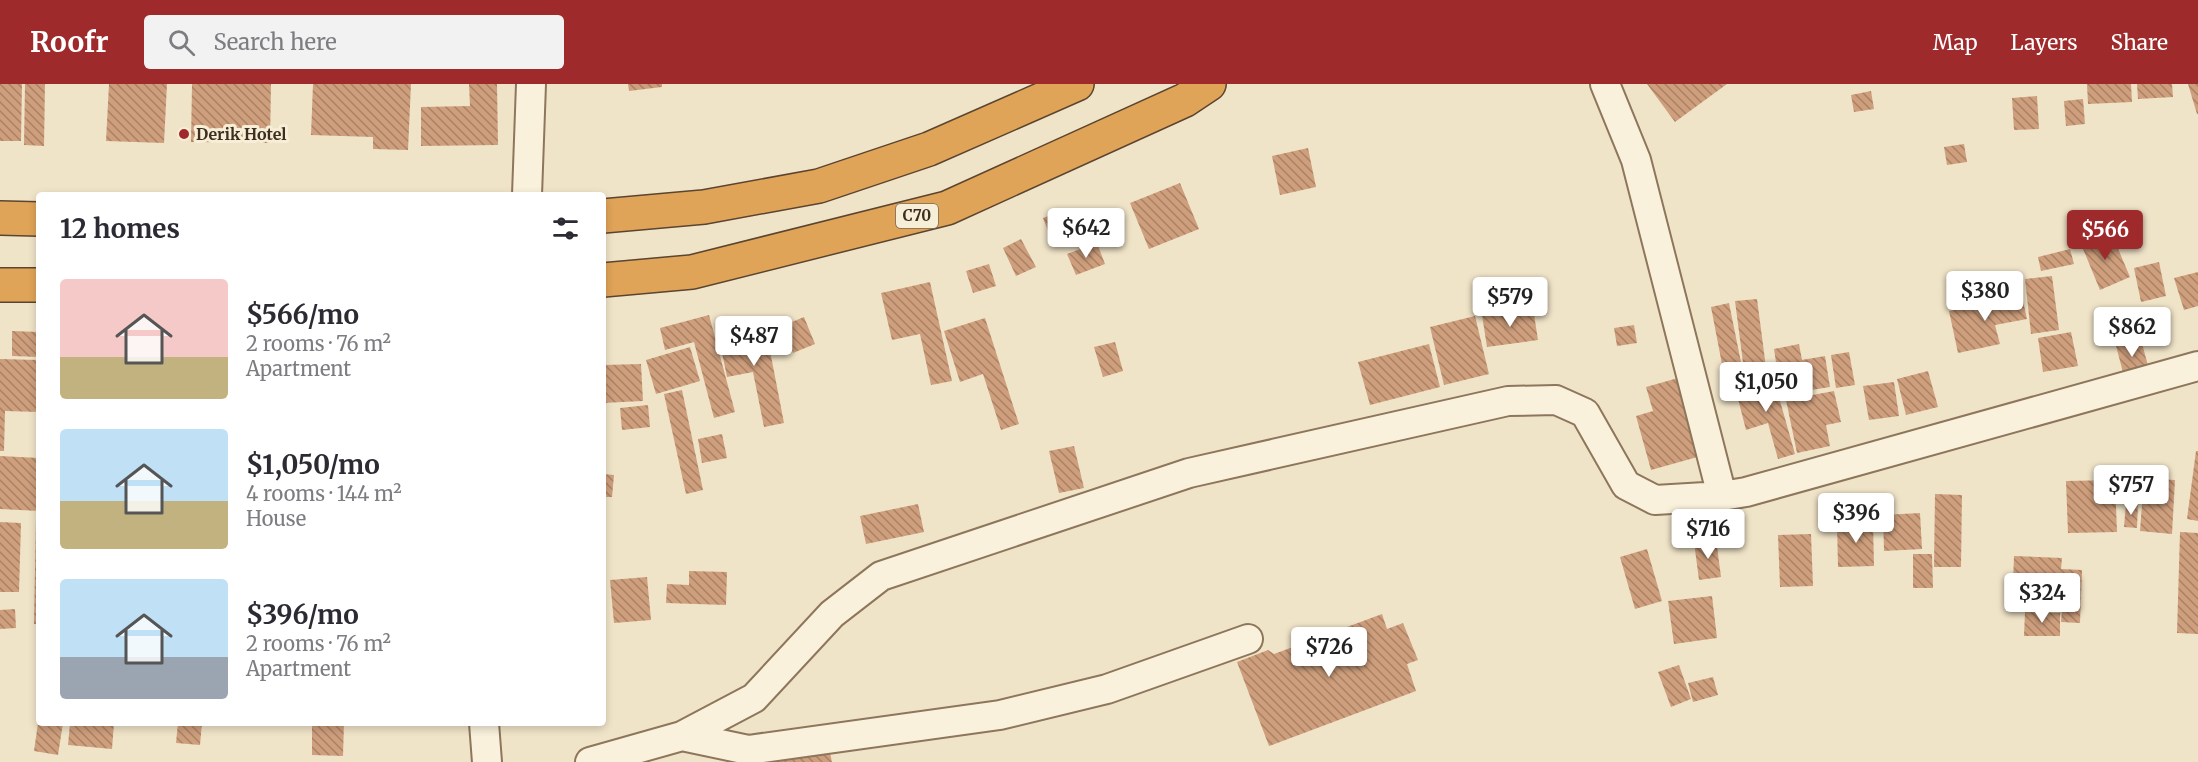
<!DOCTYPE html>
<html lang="en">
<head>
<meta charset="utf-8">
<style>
	body { margin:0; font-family:Merriweather,serif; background:#f2f2f3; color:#2b2b33; height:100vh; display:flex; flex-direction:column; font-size:22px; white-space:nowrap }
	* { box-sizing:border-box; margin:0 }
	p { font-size:20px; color:#7c7c81 }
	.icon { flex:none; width:33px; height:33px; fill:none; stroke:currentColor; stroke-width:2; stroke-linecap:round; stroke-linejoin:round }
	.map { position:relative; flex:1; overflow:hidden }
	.side { position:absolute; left:36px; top:108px; width:570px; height:534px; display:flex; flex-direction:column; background:#fff; border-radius:6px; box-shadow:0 3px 9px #0003 }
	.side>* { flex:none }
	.price { position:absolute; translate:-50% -51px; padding:0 14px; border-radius:6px; background:#fff; color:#222; font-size:20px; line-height:39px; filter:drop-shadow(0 2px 3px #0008) }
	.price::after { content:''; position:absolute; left:50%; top:36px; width:18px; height:14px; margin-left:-9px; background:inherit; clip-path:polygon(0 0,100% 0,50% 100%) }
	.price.current { background:#9e2a2b; color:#fff }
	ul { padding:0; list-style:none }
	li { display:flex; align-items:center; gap:18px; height:150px; padding:0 24px }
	li span { display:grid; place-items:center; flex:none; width:168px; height:120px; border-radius:6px; color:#555 }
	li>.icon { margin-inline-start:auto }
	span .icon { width:72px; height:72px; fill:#fffc; stroke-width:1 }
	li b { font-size:26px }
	h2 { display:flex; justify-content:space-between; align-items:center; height:72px; padding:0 24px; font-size:26px }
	header { display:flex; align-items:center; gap:36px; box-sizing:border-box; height:84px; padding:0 30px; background:#9e2a2b; color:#fff }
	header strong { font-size:28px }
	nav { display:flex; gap:33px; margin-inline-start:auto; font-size:21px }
	.search { width:420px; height:54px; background:#f2f2f3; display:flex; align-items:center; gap:15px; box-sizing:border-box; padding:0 21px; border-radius:6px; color:#7c7c81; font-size:22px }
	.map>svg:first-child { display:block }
</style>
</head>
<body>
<header>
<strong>Roofr</strong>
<div class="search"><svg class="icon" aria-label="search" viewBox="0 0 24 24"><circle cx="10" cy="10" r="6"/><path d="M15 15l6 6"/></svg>Search here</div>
<nav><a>Map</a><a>Layers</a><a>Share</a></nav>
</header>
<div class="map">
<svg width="2198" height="678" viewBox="0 0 2198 678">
	<defs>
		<pattern id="building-back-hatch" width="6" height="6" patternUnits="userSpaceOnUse" patternTransform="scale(1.5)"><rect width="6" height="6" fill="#cf9f7d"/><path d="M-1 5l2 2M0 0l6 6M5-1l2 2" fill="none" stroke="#a98266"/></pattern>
	</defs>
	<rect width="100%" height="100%" fill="#f0e4c8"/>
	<path fill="url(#building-back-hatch)" d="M0 0H22L21 57H0Z
		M25 0H45L44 62 24 61Z
		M109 0H167L164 59 106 57Z
		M192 0H271L270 59 191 58Z
		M313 0H411L408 66 373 65V53L311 51Z
		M469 0H497L498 61 421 62V23L470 22Z
		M628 0H662V3L629 7Z
		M1647 0H1727L1675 38Z
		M2087 0H2131L2132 18 2088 20Z
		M2137 0H2172L2173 13 2138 15Z
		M2188 0H2198V30H2197Z
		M1871 7 1874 25 1854 28 1851 11Z
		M2037 12 2039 45 2014 46 2012 14Z
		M2083 15 2085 40 2066 42 2064 17Z
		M1964 60 1967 78 1947 81 1944 63Z
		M1308 64 1316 103 1280 111 1272 72Z
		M1180 99 1199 145 1149 165 1130 119Z
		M1068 125 1076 146 1051 154 1043 134Z
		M2111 148 2130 193 2100 206 2081 160Z
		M1021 155 1036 183 1016 192 1003 164Z
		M1097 159 1105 180 1076 191 1067 170Z
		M2070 165 2074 180 2041 187 2038 173Z
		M2159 178 2166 212 2141 218 2134 184Z
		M989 180 996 202 973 209 966 187Z
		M2198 188V222L2184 226 2174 194Z
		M2052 192 2059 246 2031 250 2025 195Z
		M930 198 952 297 931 301 920 250 892 256 881 209Z
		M2021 208 2027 235 1995 241 2000 260 1958 269 1949 227 1993 218 1992 214Z
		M1757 215 1767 291 1745 294 1735 217Z
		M1729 219 1745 298 1726 301 1711 223Z
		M1533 224 1538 256 1487 263 1482 231Z
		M709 231 735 328 714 334 694 258 665 266 660 244Z
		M1475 232 1489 290 1444 301 1430 243Z
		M804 233 815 260 793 269 782 242Z
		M985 234 1019 340 1001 346 983 290 960 298 944 247Z
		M765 241 784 339 764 343 753 288 727 293 718 249Z
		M1634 241 1637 259 1617 262 1614 244Z
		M12 247 39 248V273L12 272Z
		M2071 248 2078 282 2043 288 2038 254Z
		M2140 252 2150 289 2125 296 2115 258Z
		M1115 258 1123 287 1103 293 1094 263Z
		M1429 260 1440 303 1370 321 1358 278Z
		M1799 260 1802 276 1825 272 1830 303 1781 311 1774 265Z
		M690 263 700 297 656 310 646 276Z
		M1849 268 1855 301 1836 304 1831 271Z
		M0 275 39 276V328L5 327 4 367H0Z
		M641 280 643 317 603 319V281Z
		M1928 287 1938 323 1906 331 1897 295Z
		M1773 292 1795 370 1778 375 1768 339 1746 346 1735 303Z
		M1678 294 1701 372 1651 386 1636 332 1653 327 1646 303Z
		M1894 298 1899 332 1869 336 1863 302Z
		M682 306 703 406 686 410 664 310Z
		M1834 307 1841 338 1826 341 1830 362 1797 369 1786 316Z
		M648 321 650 343 622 346 620 324Z
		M722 350 727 374 702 379 698 355Z
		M1074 362 1084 404 1059 409 1049 367Z
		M2196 367H2198V437L2187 435Z
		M0 372 39 374V427L0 425Z
		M603 390 614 391 612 413H603Z
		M2144 394 2175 396 2172 450 2140 447Z
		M2115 396 2117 448 2068 449 2066 397Z
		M1935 410 1962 411 1961 483H1934Z
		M918 420 924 448 866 460 860 432Z
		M2126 420H2138L2137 444 2124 443Z
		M1920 429 1922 465 1884 467 1883 431Z
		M36 432H39V540H34Z
		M0 438 21 439 19 508H0Z
		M1873 438 1874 482 1838 483 1837 439Z
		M2180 448 2198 449V550L2177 549Z
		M1811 450 1813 502 1780 503 1778 451Z
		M1716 455 1721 493 1699 496 1694 458Z
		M1647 465 1662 517 1635 525 1620 473Z
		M1913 470H1932L1933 504H1913Z
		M2014 472 2062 474 2061 485 2082 486 2080 539 2061 538 2062 527 2012 525Z
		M689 487 727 488 726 521 666 519 667 500 689 501Z
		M647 493 651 536 614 539 610 496Z
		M1712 512 1717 554 1674 560 1668 517Z
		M15 525 16 544 0 545V526Z
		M2025 528 2060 529V552H2024Z
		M1382 530 1387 545 1403 539 1418 576 1407 580 1416 607 1269 662 1237 578 1268 566 1274 570Z
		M1679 581 1691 615 1671 623 1658 588Z
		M1713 593 1718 611 1693 618 1688 599Z
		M38 639H63L58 671 34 667Z
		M70 639H114L112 665 68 661Z
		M178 639H202L200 661 176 659Z
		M312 639H344L343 672 312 671Z
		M829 664 832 678H774L773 675Z"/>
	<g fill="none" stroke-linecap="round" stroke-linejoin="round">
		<g stroke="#8d765c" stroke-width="32">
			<path id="street" d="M1605 0 1636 76 1722 412
				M527 111 531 0
				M484 639 487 678
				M682 652 748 666 1000 631 1107 605 1248 555
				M590 678 682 652 754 614 832 530 881 492 1189 389 1508 317 1556 316 1585 329 1626 401 1655 416 1722 412 1746 408 2198 282"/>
		</g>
		<g stroke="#5b4430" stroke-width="36">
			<path id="highway" d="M603 132 704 123 819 102 929 65 1077 0
				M0 134 39 135
				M603 196 692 188 947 124 1185 16 1209 0
				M0 201H39"/>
		</g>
		<use href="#street" stroke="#faf1dc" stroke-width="28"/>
		<use href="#highway" stroke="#e0a458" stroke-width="33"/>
	</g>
	<circle fill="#9e2a2b" stroke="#f7eed8" stroke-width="2" cx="184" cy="50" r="6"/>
	<g text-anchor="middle" stroke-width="6" stroke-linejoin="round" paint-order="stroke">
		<rect fill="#f7eed8" stroke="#756857" stroke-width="1.5" x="896" y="120" width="42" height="24" rx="4.5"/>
		<g font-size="15" font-weight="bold" fill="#3d2e20">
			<text x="917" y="137">C70</text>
		</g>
		<g font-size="16" font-weight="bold" fill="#3d2e20" stroke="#f7eed8" text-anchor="start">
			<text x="196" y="56">Derik Hotel</text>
		</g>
	</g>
</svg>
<b class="price" style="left:1086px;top:175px">$642</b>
<b class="price current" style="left:2105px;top:177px">$566</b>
<b class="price" style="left:1985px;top:238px">$380</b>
<b class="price" style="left:1510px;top:244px">$579</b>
<b class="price" style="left:2132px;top:274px">$862</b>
<b class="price" style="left:754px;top:283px">$487</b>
<b class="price" style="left:1766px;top:329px">$1,050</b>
<b class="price" style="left:2131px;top:432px">$757</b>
<b class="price" style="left:1856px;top:460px">$396</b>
<b class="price" style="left:1708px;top:476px">$716</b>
<b class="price" style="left:2042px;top:540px">$324</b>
<b class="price" style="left:1329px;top:594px">$726</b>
<section class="side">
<h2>12 homes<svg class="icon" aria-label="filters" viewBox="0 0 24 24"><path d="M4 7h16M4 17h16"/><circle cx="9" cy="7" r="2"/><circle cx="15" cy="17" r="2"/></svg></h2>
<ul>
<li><span style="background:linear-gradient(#f6c9c9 65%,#c2b280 0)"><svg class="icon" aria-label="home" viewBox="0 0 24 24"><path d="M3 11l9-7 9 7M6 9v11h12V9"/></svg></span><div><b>$566/mo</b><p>2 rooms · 76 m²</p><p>Apartment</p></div></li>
<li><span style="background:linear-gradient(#bfe0f5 60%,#c2b280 0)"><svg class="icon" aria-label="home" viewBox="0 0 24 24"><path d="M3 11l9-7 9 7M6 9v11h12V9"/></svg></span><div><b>$1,050/mo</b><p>4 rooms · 144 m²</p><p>House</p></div></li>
<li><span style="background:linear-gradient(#bfe0f5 65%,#9aa5b1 0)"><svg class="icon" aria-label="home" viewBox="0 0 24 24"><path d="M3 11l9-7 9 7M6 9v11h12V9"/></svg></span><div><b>$396/mo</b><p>2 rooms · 76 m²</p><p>Apartment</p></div></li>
</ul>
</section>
</div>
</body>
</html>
